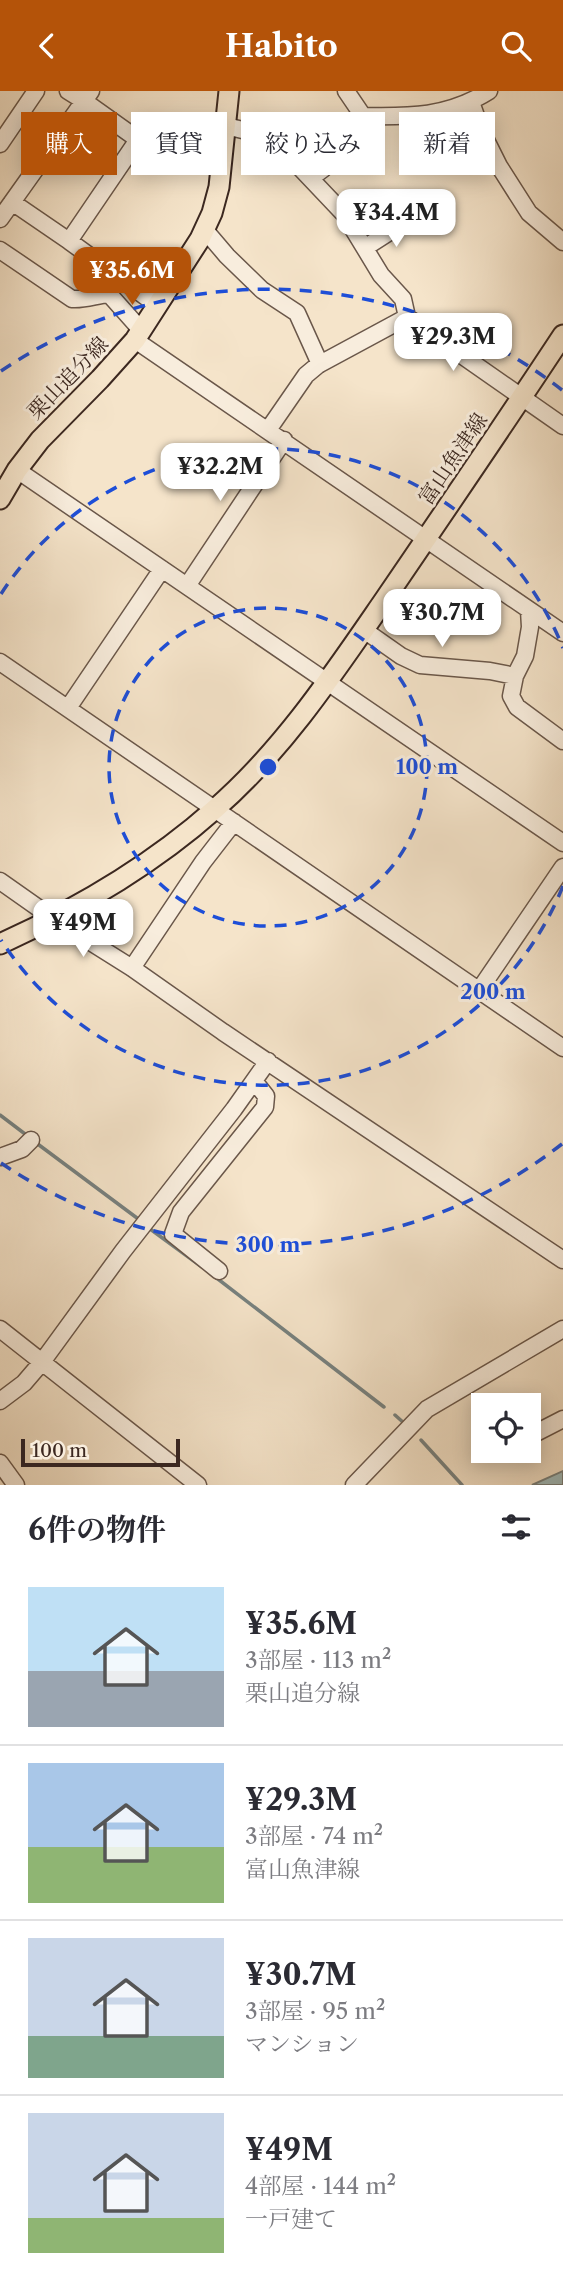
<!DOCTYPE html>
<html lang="ja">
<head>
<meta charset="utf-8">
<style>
	body { margin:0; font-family:"Libre Caslon Text","Noto Serif JP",serif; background:#f7f7f7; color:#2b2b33; height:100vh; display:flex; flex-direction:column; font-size:26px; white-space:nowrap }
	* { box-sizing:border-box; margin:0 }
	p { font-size:23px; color:#7c7c81 }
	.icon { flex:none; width:38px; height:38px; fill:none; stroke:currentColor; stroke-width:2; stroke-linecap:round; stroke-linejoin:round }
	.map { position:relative; height:1394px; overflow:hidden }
	.side { display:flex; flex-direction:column; background:#fff; flex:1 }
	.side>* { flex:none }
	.guide { position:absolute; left:21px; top:21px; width:522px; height:63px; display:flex; gap:14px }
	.buttons { position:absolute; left:471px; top:1302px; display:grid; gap:14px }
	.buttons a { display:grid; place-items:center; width:70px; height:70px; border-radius:0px; background:#fff; box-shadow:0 4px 18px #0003; font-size:35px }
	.scale { position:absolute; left:21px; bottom:18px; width:159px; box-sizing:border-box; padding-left:7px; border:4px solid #3c2820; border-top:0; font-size:19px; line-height:24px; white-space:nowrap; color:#3c2820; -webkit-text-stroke:5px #f8eddd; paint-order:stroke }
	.price { position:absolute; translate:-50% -60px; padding:0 16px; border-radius:14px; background:#fff; color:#222; font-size:23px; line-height:46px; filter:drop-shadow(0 2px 4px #0008) }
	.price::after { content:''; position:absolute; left:50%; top:42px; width:21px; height:16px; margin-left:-10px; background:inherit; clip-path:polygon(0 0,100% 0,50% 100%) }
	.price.on { background:#b45309; color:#fff }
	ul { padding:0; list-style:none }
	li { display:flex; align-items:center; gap:21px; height:175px; padding:0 28px }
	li+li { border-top:2px solid #e1e1e2 }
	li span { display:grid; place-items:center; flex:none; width:196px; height:140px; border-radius:0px; color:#555 }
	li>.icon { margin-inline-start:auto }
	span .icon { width:84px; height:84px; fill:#fffc; stroke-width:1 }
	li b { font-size:30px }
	h2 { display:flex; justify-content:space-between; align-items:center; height:84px; padding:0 28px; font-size:30px }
	.tag { padding:0 24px; border-radius:0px; background:#fff; box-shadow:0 4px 18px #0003; font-size:24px; line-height:63px }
	.tag.on { background:#b45309; color:#fff }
	header { display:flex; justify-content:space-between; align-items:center; height:91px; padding:0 28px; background:#b45309; color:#fff; font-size:32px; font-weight:700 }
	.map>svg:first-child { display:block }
</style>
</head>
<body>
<header><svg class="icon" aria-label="back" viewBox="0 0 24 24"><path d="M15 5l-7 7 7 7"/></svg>Habito<svg class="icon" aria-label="search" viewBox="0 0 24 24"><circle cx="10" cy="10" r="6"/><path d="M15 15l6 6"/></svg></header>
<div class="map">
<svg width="563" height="1394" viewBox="0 0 563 1394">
	<rect width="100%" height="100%" fill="#f5e4ca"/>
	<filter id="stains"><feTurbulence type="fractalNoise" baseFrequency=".00286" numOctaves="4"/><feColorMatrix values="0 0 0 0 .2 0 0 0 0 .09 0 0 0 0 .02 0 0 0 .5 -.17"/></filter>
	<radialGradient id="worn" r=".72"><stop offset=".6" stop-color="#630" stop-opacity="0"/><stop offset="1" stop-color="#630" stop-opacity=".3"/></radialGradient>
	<path fill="#9fbdbf" stroke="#77817f" stroke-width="2" d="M563 1380V1394H532Z"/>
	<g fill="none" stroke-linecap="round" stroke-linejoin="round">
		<path stroke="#77817f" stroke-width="3.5" d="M0 1024 29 1046
			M35 1051 141 1130
			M146 1135 202 1176
			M214 1185 384 1316
			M395 1324 405 1333
			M421 1349 462 1394"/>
		<g stroke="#6a574a" stroke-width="19">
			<path id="minor" d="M91 0 84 10 164 67 173 68 179 51 178 40 226 35 271 46 344 123 381 184 403 208 407 226 563 335
				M346 0 363 25
				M471 11 481 39 499 75 529 122 563 151
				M363 25C410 26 448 26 489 0
				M0 53 36 0
				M311 87 323 78 363 25
				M12 111 69 150 137 50
				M0 128 84 10 68 0
				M204 138 227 165 262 199 297 222 320 273
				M69 150 157 214
				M366 156 408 129
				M0 159 72 208C86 209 96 204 109 203L141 239
				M135 249 563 542
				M268 339 306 284 318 274 407 226
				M17 379 563 752
				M187 495 284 349
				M529 519 530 536 525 565 515 585 511 605 517 616 563 650
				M364 539 401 565 420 574 490 580 515 585
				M0 571 563 957
				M68 617 162 478
				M0 790 54 828 132 877 223 941 563 1169
				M132 877 203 771 234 731
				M480 898 563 776
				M0 1066 22 1058 31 1049
				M219 1180 173 1143 181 1121 265 1016 266 1005 254 990
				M0 1238 198 1394
				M0 1310 24 1292 42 1271 123 1160 234 1018 268 970
				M528 1346 563 1328
				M499 1362 503 1360
				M0 1372 16 1394
				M354 1394 427 1318 563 1238"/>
		</g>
		<g stroke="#3c2820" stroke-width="23">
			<path id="major" d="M0 408 17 379 40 349 100 288 135 249 200 148 212 122 219 96 229 0
				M0 853C77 818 151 775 215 718 283 659 334 582 385 508 445 420 505 332 563 244"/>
		</g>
		<use href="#minor" stroke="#f8eddd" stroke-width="16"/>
		<use href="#major" stroke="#f5e4ca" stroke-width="19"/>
	</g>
	<g fill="none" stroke="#1d4ed8" stroke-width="3.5" stroke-dasharray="12 9">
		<circle cx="268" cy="676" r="159"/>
		<path d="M563 795A318 318 0 0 1 1 849M1 503A318 318 0 0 1 563 557"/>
		<path d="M562 1053A478 478 0 0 1 1 1072M1 280A478 478 0 0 1 562 299"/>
	</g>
	<g text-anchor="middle" stroke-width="6" stroke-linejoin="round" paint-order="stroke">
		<g font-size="21" fill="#3c2820" stroke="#f8eddd">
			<text transform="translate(68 287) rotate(-46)" y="7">栗山追分線</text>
			<text transform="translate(453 368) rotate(-56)" y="7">富山魚津線</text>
		</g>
	</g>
	<circle cx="268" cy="676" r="10" fill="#1d4ed8" stroke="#f8eddd" stroke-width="3.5"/>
	<g font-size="21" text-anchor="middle" font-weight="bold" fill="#1d4ed8" stroke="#f8eddd" stroke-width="6" stroke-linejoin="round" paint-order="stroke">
		<text x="427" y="683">100 m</text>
		<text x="493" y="908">200 m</text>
		<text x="268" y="1161">300 m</text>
	</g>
	<rect width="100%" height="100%" filter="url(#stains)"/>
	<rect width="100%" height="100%" fill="url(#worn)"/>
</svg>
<div class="buttons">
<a><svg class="icon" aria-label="locate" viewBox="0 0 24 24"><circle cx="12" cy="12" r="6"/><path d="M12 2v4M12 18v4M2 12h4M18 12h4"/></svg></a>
</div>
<div class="scale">100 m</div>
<b class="price" style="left:396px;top:158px">¥34.4M</b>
<b class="price on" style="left:132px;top:216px">¥35.6M</b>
<b class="price" style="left:453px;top:282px">¥29.3M</b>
<b class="price" style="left:220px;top:412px">¥32.2M</b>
<b class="price" style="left:442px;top:558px">¥30.7M</b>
<b class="price" style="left:83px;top:868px">¥49M</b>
<div class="guide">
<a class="tag on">購入</a>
<a class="tag">賃貸</a>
<a class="tag">絞り込み</a>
<a class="tag">新着</a>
</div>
</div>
<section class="side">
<h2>6件の物件<svg class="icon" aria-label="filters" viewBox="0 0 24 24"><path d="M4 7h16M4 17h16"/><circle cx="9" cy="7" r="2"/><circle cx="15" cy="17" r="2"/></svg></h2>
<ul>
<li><span style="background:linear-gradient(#bfe0f5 60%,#9aa5b1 0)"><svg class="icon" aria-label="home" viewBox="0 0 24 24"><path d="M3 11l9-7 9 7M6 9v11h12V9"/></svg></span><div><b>¥35.6M</b><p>3部屋 · 113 m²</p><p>栗山追分線</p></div></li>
<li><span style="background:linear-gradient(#a9c7e8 60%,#8fb573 0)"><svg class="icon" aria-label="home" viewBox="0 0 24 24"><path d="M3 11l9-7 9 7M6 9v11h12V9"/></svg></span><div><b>¥29.3M</b><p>3部屋 · 74 m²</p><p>富山魚津線</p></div></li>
<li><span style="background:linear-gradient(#c9d6e8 70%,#7fa58c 0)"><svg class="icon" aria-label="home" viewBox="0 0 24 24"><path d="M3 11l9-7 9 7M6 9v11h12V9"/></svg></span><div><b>¥30.7M</b><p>3部屋 · 95 m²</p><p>マンション</p></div></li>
<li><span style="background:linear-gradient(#c9d6e8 75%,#8fb573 0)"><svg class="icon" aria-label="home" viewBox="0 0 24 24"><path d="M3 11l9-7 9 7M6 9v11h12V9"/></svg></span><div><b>¥49M</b><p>4部屋 · 144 m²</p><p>一戸建て</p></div></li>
</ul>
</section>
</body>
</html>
